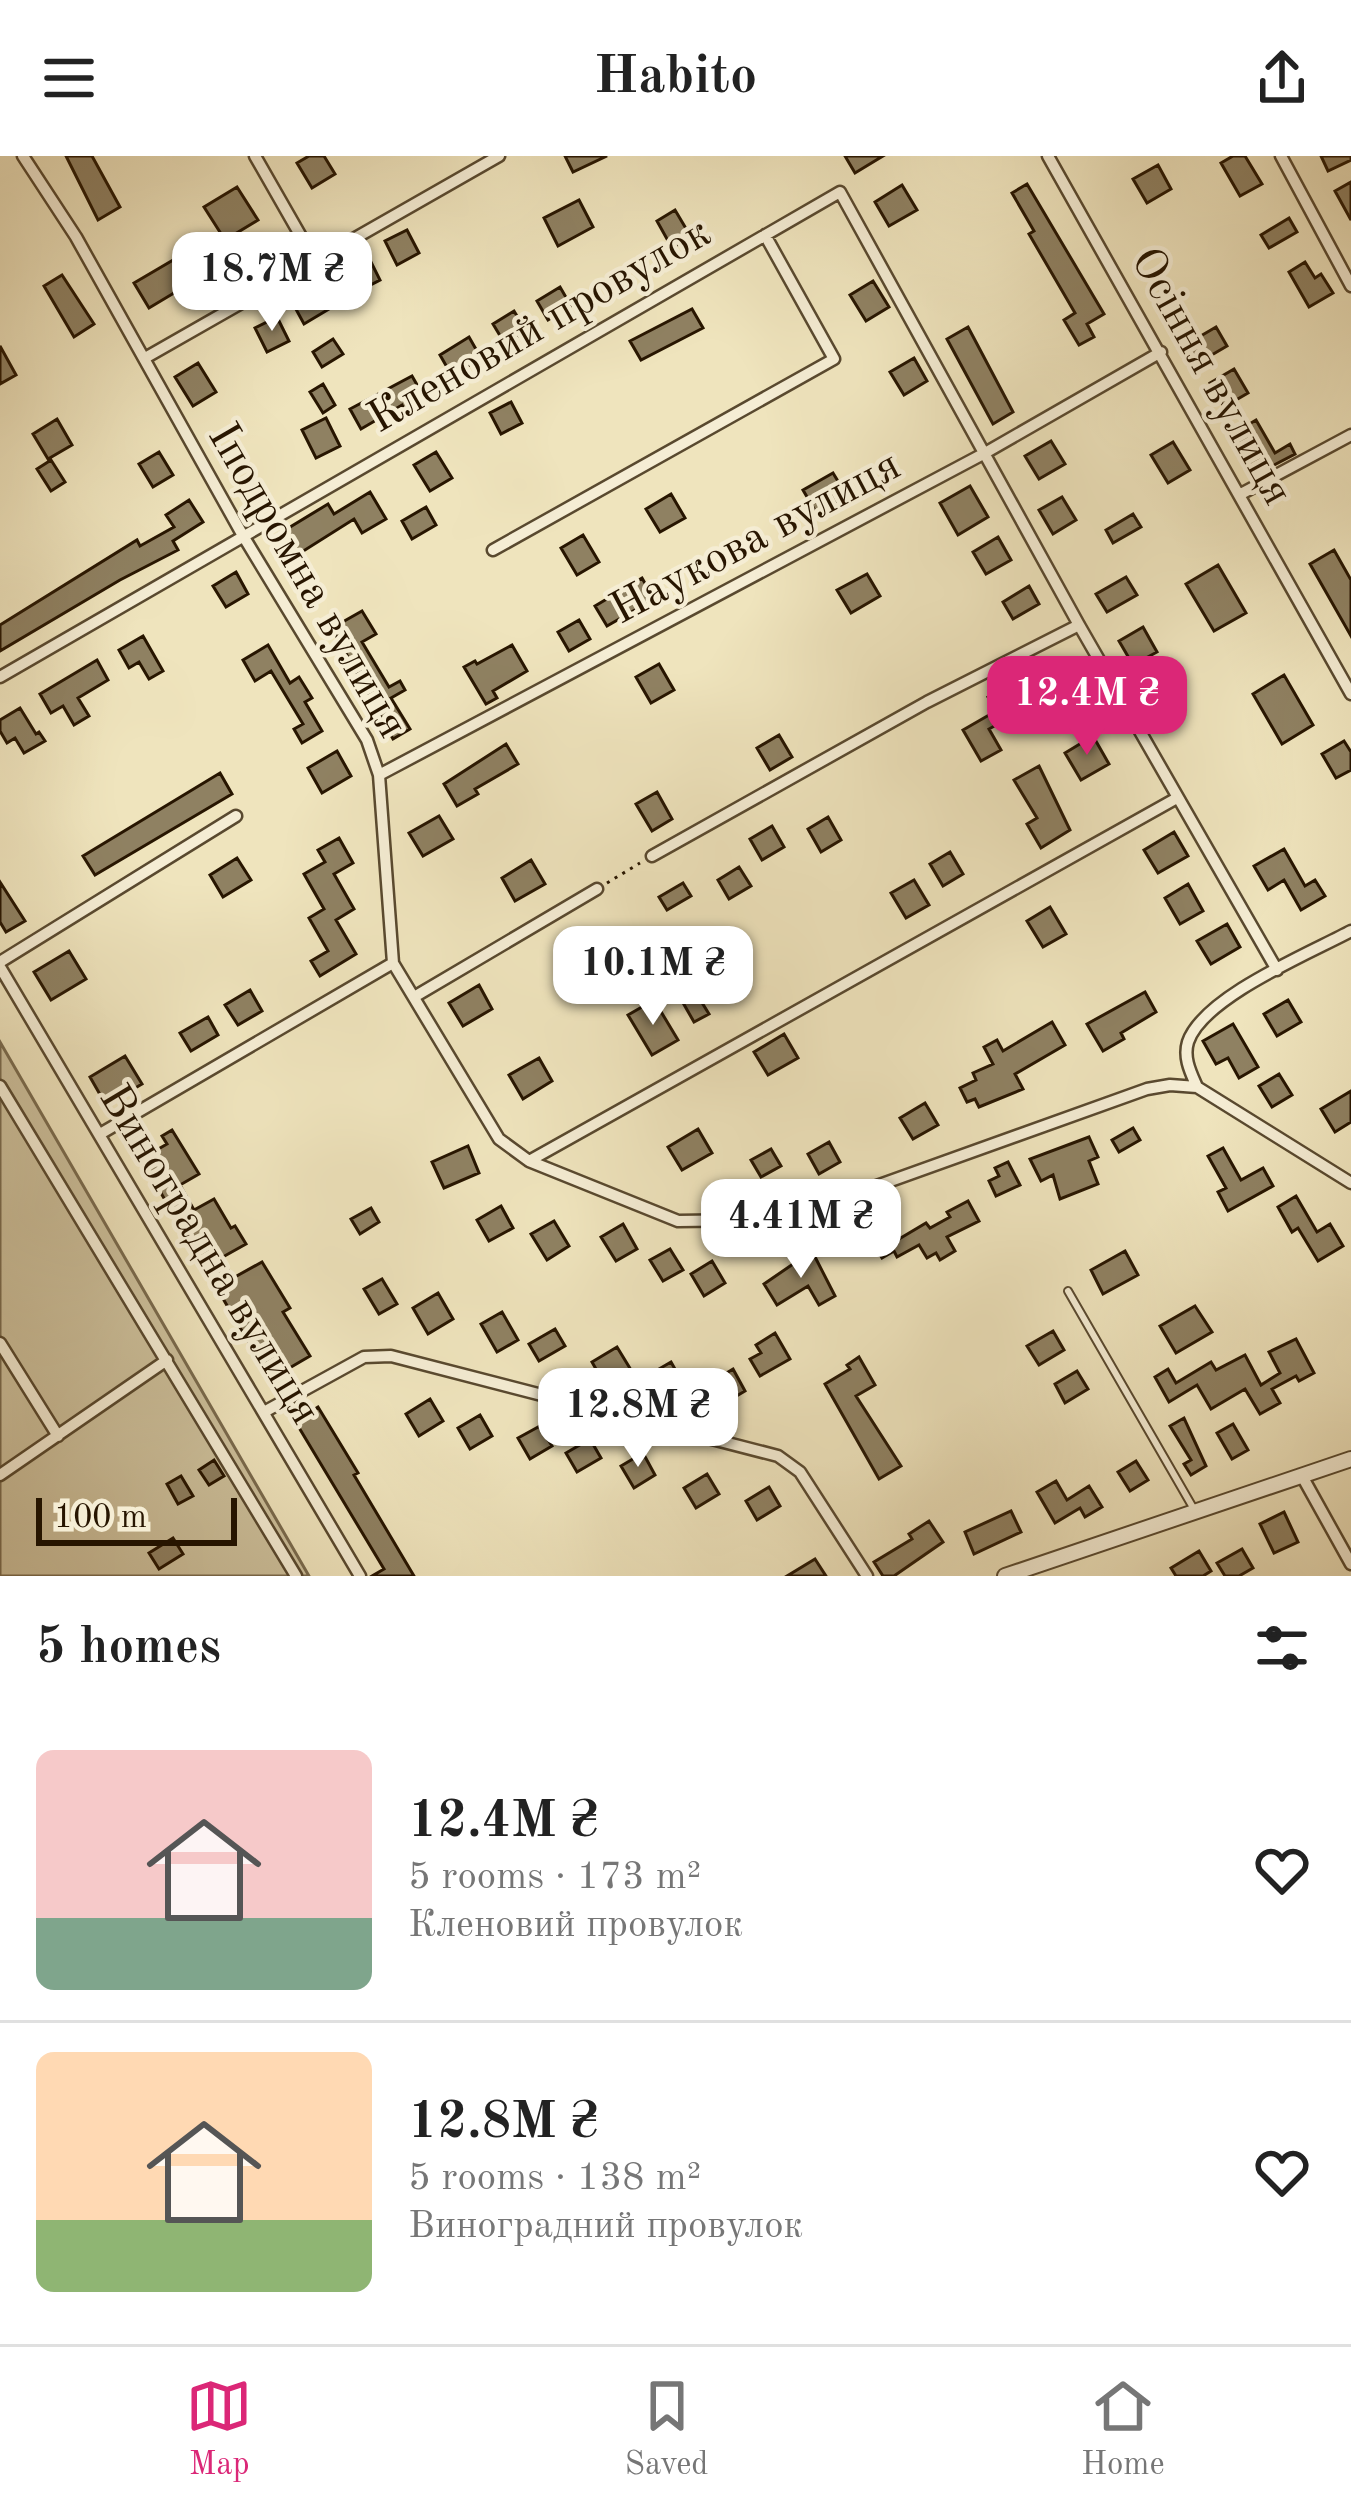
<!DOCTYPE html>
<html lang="en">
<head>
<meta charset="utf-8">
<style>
	body { margin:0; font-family:"Old Standard TT",serif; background:#f2f2f2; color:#222; height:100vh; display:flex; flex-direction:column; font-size:45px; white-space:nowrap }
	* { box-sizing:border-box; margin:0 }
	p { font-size:39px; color:#767676 }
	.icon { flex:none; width:66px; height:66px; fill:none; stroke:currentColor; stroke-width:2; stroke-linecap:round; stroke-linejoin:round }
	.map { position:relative; height:1420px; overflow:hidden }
	.side { display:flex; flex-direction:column; background:#fff; flex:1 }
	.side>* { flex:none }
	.scale { position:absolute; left:36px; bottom:30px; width:201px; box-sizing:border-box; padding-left:12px; border:6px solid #271500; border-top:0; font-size:33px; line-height:42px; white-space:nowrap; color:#271500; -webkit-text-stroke:9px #f5edd4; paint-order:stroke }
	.price { position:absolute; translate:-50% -102px; padding:0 27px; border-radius:24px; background:#fff; color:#222; font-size:39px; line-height:78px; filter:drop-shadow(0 3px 6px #0008) }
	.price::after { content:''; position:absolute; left:50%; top:72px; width:36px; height:27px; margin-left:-18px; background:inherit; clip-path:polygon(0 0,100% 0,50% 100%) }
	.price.current { background:#db2777; color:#fff }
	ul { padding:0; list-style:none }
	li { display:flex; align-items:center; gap:36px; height:300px; padding:0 36px }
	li+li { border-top:3px solid #e0e0e0 }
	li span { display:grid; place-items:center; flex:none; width:336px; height:240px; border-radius:18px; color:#555 }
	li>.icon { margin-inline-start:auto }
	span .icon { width:144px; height:144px; fill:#fffc; stroke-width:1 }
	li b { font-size:51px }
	h2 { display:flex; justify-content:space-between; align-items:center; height:144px; padding:0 36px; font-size:51px }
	header { display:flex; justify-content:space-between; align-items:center; height:156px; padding:0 36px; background:#fff; font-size:54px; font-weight:600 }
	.menu { display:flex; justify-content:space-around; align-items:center; height:168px; border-top:3px solid #e0e0e0; background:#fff; font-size:33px; color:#767676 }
	.menu a { display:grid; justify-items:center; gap:6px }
	.menu .current { color:#db2777 }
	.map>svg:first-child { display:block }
</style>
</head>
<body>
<header><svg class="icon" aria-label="menu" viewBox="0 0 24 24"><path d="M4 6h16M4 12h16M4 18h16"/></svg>Habito<svg class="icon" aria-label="share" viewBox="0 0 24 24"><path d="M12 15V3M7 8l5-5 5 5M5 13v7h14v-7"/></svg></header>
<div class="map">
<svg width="1351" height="1420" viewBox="0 0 1351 1420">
	<rect width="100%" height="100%" fill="#efe4bd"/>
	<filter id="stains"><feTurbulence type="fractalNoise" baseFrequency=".00167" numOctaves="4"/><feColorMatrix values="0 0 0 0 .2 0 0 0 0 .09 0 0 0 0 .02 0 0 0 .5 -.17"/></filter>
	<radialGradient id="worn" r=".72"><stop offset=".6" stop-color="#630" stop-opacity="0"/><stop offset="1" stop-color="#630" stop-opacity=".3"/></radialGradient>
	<path fill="#cdc19d" stroke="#7a6b4e" stroke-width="3" d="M0 886 309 1420H0Z"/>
	<path fill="#8f8162" stroke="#271500" stroke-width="3" d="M66 0H92L120 51 98 64Z
		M309 0H324L335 18 312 32 297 7Z
		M565 0H607L573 16Z
		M845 0H883L855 17Z
		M1233 0H1245L1262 28 1240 40 1221 7Z
		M1321 0H1351V4L1328 15Z
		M1158 9 1171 33 1147 47 1133 23Z
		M1351 26V64L1335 35Z
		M1027 28 1104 158 1087 168 1094 181 1079 189 1064 164 1075 157 1029 78 1034 75 1012 37Z
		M902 29 917 54 889 70 875 46Z
		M237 31 258 64 225 84 204 51Z
		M579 44 593 71 558 90 544 62Z
		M675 54 691 81 672 92 657 65Z
		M1289 62 1297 76 1269 92 1261 79Z
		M407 74 419 97 397 109 385 85Z
		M366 96 380 124 353 138 339 110Z
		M180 100 194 125 149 152 134 127Z
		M1305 106 1315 122 1321 118 1333 137 1309 151 1289 116Z
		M62 119 94 168 74 181 44 130Z
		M873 125 889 151 866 165 850 139Z
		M320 127 334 150 304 168 291 144Z
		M560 131 571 150 548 164 537 145Z
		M692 153 703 172 641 204 630 185Z
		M514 155 526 175 505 188 493 168Z
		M277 161 289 185 267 196 255 172Z
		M968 171 1013 256 993 268 947 183Z
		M1216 171 1227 190 1198 207 1187 188Z
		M469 181 481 202 452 220 440 199Z
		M333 183 343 198 322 211 313 196Z
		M0 190 16 219 0 228Z
		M914 202 927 225 904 239 890 216Z
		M198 207 216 236 193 250 175 221Z
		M1234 213 1248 237 1224 251 1210 227Z
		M412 220 424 241 404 253 402 249 361 273 350 253Z
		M323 228 335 249 323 257 310 236Z
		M511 246 522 267 501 278 490 257Z
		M326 262 340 290 316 302 302 274Z
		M57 263 72 289 48 303 33 278Z
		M1256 264 1275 297 1290 288 1295 298 1257 318 1231 279Z
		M1051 285 1065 308 1039 323 1025 300Z
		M1173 286 1190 314 1168 327 1151 299Z
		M159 296 173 319 153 331 139 308Z
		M436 296 452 322 430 335 414 309Z
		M51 304 65 326 51 335 37 313Z
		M833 317 847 340 817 358 803 334Z
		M970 330 988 361 958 379 940 347Z
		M370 336 386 363 362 377 354 363 286 406 272 382 328 348 334 358Z
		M671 338 685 362 660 376 646 353Z
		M1062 341 1076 364 1053 378 1039 354Z
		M189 344 203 366 173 385 178 394 120 424 0 495V469L137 384 140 390 174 371 166 359Z
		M426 351 436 369 412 383 402 365Z
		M1133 358 1141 371 1113 387 1106 374Z
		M583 379 599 406 577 419 561 392Z
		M998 381 1011 404 986 418 973 396Z
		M1334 394 1351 424V480L1310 408Z
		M1218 409 1246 457 1214 475 1186 428Z
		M236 416 248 438 226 451 213 430Z
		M867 418 880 440 851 457 837 434Z
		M1126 421 1137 439 1107 456 1096 438Z
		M642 422 654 443 607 470 595 450Z
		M1029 430 1039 448 1013 463 1003 446Z
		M362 455 376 478 362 486 389 531 400 525 405 534 391 542 410 573 393 583 332 472Z
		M579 464 590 483 569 495 558 476Z
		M1143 471 1157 496 1133 509 1119 485Z
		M143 480 163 515 149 523 139 506 129 512 119 494Z
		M268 489 290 527 299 521 312 542 305 546 322 575 302 587 294 573 303 568 271 515 255 525 243 504Z
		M512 489 527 515 493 535 497 542 486 548 464 511 475 505 477 508Z
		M97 504 108 524 78 542 89 560 74 569 63 550 51 557 40 538Z
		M1062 504 1084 547 1053 565 1045 551 1049 549 1033 521Z
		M659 508 674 534 651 547 636 521Z
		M1168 516 1182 541 1157 556 1147 540 1159 533 1154 525Z
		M1284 519 1313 569 1282 588 1253 538Z
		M1001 533 1016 558 989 573 1001 594 981 605 963 574 996 555 988 541Z
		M20 552 36 578 39 576 45 585 24 597 15 582 7 587 0 575V564Z
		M779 579 792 601 770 614 757 592Z
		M1093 580 1109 608 1081 624 1065 597Z
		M1344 585 1351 596V614L1336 622 1322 598Z
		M506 588 518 608 475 633 478 638 457 650 444 628Z
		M337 595 351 620 322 637 308 612Z
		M1039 610 1070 674 1041 692 1027 668 1037 662 1014 624Z
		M220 617 232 638 95 719 83 700Z
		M657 636 672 663 652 675 636 648Z
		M439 660 453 683 423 700 409 677Z
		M828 661 841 684 821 696 808 673Z
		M772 670 784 691 762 704 750 683Z
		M1174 676 1188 700 1158 717 1144 694Z
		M339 682 353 707 334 718 354 753 336 764 356 798 320 820 311 805 328 795 309 762 324 753 304 718 325 706 318 694Z
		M1284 693 1305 730 1315 724 1325 740 1301 754 1284 724 1268 734 1254 710Z
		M950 696 963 718 943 730 930 708Z
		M237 702 251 724 223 741 210 719Z
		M531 704 545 728 515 745 502 722Z
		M739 711 751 730 729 743 718 724Z
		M914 724 929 749 906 762 891 737Z
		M0 726 25 765 6 776 0 766Z
		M683 727 691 740 667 754 659 741Z
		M1188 728 1203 755 1180 768 1165 742Z
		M1050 751 1066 778 1043 791 1027 765Z
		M1227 768 1240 791 1211 808 1197 785Z
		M69 795 86 823 51 844 34 816Z
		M479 829 492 853 463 870 449 847Z
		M250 834 262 855 238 869 225 849Z
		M1145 836 1156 856 1121 877 1124 883 1103 895 1087 868Z
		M696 837 709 858 694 866 682 845Z
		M654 844 678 884 652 899 628 859Z
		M1288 844 1301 866 1277 880 1264 858Z
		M208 861 218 879 191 895 180 877Z
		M1052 866 1065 889 1015 918 1023 933 979 951 975 943 967 946 960 932 976 924 973 917 993 908 984 891 997 884 1003 895Z
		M1233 868 1258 911 1239 922 1228 902 1216 908 1203 885Z
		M784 878 798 902 768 919 754 896Z
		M125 900 142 928 106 949 90 921Z
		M539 902 552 925 523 943 509 919Z
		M1279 918 1292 939 1272 951 1259 930Z
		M1351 935V966L1335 976 1321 953Z
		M925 947 938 969 913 983 900 962Z
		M1133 972 1140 984 1119 996 1112 984Z
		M698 973 712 997 682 1014 668 991Z
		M172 974 199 1018 180 1029 194 1054 214 1043 231 1072 235 1070 246 1088 221 1102 233 1122 262 1106 290 1152 283 1156 310 1200 274 1221 256 1190 252 1192 141 1003 167 988 162 980Z
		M1089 981 1098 1001 1089 1005 1098 1028 1060 1043 1053 1019 1041 1025 1030 1003Z
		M829 986 840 1006 819 1018 808 998Z
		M468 990 479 1017 444 1032 432 1006Z
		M1223 992 1241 1024 1263 1012 1273 1030 1228 1055 1218 1036 1226 1032 1208 1000Z
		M771 993 781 1010 761 1021 751 1004Z
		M1008 1006 1020 1029 996 1040 989 1025 999 1020 995 1012Z
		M1296 1040 1317 1076 1330 1068 1343 1090 1318 1105 1298 1072 1292 1076 1278 1051Z
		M968 1045 979 1065 947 1081 955 1095 940 1104 936 1097 927 1102 919 1089 897 1101 894 1095 882 1102 869 1080 890 1068 899 1083 926 1067 930 1072 950 1061 947 1056Z
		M501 1050 513 1072 489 1085 477 1064Z
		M371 1052 379 1066 360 1078 351 1063Z
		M554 1065 569 1090 547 1104 531 1078Z
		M623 1068 637 1093 616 1105 601 1081Z
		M670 1093 683 1114 663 1125 650 1104Z
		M812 1095 835 1140 819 1149 808 1130 777 1149 764 1128Z
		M1125 1095 1138 1119 1103 1138 1091 1114Z
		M712 1105 725 1127 704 1140 691 1118Z
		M382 1123 397 1148 379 1158 364 1133Z
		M438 1137 453 1163 428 1178 413 1152Z
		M1195 1150 1212 1176 1176 1197 1160 1170Z
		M502 1156 518 1184 497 1196 481 1168Z
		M555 1173 565 1190 539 1205 529 1188Z
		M1053 1175 1064 1194 1039 1209 1027 1190Z
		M775 1177 790 1203 760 1220 750 1203 761 1197 756 1189Z
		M1296 1183 1314 1217 1299 1225 1296 1220 1272 1233 1280 1247 1260 1258 1245 1233 1211 1253 1197 1229 1169 1246 1155 1221 1168 1213 1176 1227 1211 1206 1216 1214 1245 1199 1261 1229 1280 1217 1269 1196Z
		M617 1191 631 1214 605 1229 592 1206Z
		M859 1201 875 1229 856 1240 901 1310 879 1323 825 1228 850 1213 847 1209Z
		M671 1206 684 1229 660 1243 647 1220Z
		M733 1213 745 1235 723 1248 710 1227Z
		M1077 1215 1088 1233 1065 1247 1055 1228Z
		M430 1243 443 1265 419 1280 406 1258Z
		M318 1251 358 1317 354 1319 414 1420H372L384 1413 295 1265Z
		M480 1259 492 1280 470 1293 458 1272Z
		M1184 1262 1206 1310 1191 1319 1184 1308 1191 1304 1170 1270Z
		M1233 1268 1248 1294 1232 1303 1217 1277Z
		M540 1270 552 1290 530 1303 518 1282Z
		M590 1283 601 1302 577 1316 566 1297Z
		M643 1297 655 1319 634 1332 621 1310Z
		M214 1304 224 1320 209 1329 199 1314Z
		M1136 1305 1148 1324 1130 1335 1118 1316Z
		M707 1318 719 1338 696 1352 684 1332Z
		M181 1320 193 1340 178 1348 167 1328Z
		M1056 1325 1067 1344 1089 1330 1102 1351 1085 1361 1080 1352 1055 1367 1037 1336Z
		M769 1331 780 1350 757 1364 746 1345Z
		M1011 1355 1021 1376 974 1398 965 1376Z
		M1284 1356 1298 1386 1274 1397 1260 1368Z
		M929 1365 943 1386 894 1420H883L874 1406 912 1383 909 1378Z
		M173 1382 183 1398 159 1413 149 1397Z
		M1242 1393 1253 1412 1239 1420H1225L1217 1407Z
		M1199 1395 1211 1415 1203 1420H1176L1171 1412Z
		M815 1403 826 1420H787Z"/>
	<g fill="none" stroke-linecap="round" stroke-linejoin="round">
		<g stroke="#59492f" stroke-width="10">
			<path id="service" d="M1068 1135 1195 1355"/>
		</g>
		<g stroke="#59492f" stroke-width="15">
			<path id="minor" d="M23 0 76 81 242 378 367 584 379 619 393 807 499 983 529 1005 678 1065 751 1064 804 1056 1147 933 1170 929 1197 931 1351 1027
				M255 0 315 105
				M1048 0 1351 538
				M1281 0 1351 130
				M145 202 499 0
				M1239 339 1351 279
				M493 394 834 203 765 79
				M0 521 840 36 1079 469 1277 814
				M379 619 985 297 1161 196
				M652 700 927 546 1079 469
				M0 806 236 660
				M0 811 360 1420
				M414 841 597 733
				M0 930 296 1420
				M1197 931C1191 917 1183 902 1188 886 1203 841 1310 797 1351 775
				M100 978 393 807
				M529 1005 1177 642
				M0 1187 58 1280
				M264 1256 364 1201 391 1200 778 1300 800 1316 867 1420
				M0 1319 167 1204
				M1302 1320 1351 1408"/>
		</g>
		<g stroke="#59492f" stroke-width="18">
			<path id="tertiary" d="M1005 1420 1351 1303"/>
		</g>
		<path stroke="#271500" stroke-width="3" stroke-dasharray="3 6" stroke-linecap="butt" d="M607 727 640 707"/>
		<use href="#service" stroke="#f5edd4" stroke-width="6"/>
		<use href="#minor" stroke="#f5edd4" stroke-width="10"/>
		<use href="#tertiary" stroke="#f5edd4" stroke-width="14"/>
	</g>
	<g text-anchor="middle" stroke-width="9" stroke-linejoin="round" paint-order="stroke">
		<g font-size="45" fill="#271500" stroke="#f5edd4">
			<text transform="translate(538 167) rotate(-30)" y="16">Кленовий провулок</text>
			<text transform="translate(1214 219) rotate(61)" y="16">Осіння вулиця</text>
			<text transform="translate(754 379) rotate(-28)" y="16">Наукова вулиця</text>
			<text transform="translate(310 423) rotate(60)" y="16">Іподромна вулиця</text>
			<text transform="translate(212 1097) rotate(59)" y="16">Виноградна вулиця</text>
		</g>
	</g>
	<rect width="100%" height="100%" filter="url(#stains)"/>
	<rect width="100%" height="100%" fill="url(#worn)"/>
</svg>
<div class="scale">100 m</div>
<b class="price" style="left:272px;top:178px">18.7M ₴</b>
<b class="price current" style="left:1087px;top:602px">12.4M ₴</b>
<b class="price" style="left:653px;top:872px">10.1M ₴</b>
<b class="price" style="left:801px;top:1125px">4.41M ₴</b>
<b class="price" style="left:638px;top:1314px">12.8M ₴</b>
</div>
<section class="side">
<h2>5 homes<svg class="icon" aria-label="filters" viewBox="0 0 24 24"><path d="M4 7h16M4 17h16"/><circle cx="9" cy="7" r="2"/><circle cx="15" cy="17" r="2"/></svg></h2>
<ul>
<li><span style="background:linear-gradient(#f6c9c9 70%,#7fa58c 0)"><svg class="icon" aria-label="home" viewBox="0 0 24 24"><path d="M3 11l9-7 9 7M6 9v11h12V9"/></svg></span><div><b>12.4M ₴</b><p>5 rooms · 173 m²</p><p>Кленовий провулок</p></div><svg class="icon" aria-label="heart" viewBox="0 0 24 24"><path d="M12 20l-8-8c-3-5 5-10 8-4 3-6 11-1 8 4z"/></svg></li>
<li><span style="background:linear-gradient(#ffd9b3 70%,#8fb573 0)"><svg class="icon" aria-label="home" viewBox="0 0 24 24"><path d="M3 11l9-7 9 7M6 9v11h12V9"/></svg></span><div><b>12.8M ₴</b><p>5 rooms · 138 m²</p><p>Виноградний провулок</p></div><svg class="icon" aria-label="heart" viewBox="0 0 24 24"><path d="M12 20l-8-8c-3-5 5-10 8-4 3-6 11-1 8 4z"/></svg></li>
</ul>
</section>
<nav class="menu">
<a class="current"><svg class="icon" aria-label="map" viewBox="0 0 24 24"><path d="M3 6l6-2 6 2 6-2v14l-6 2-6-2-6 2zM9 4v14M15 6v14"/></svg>Map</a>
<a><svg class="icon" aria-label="saved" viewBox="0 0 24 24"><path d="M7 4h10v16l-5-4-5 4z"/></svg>Saved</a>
<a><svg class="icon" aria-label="home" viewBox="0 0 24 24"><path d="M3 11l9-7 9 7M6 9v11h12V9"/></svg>Home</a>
</nav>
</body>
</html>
